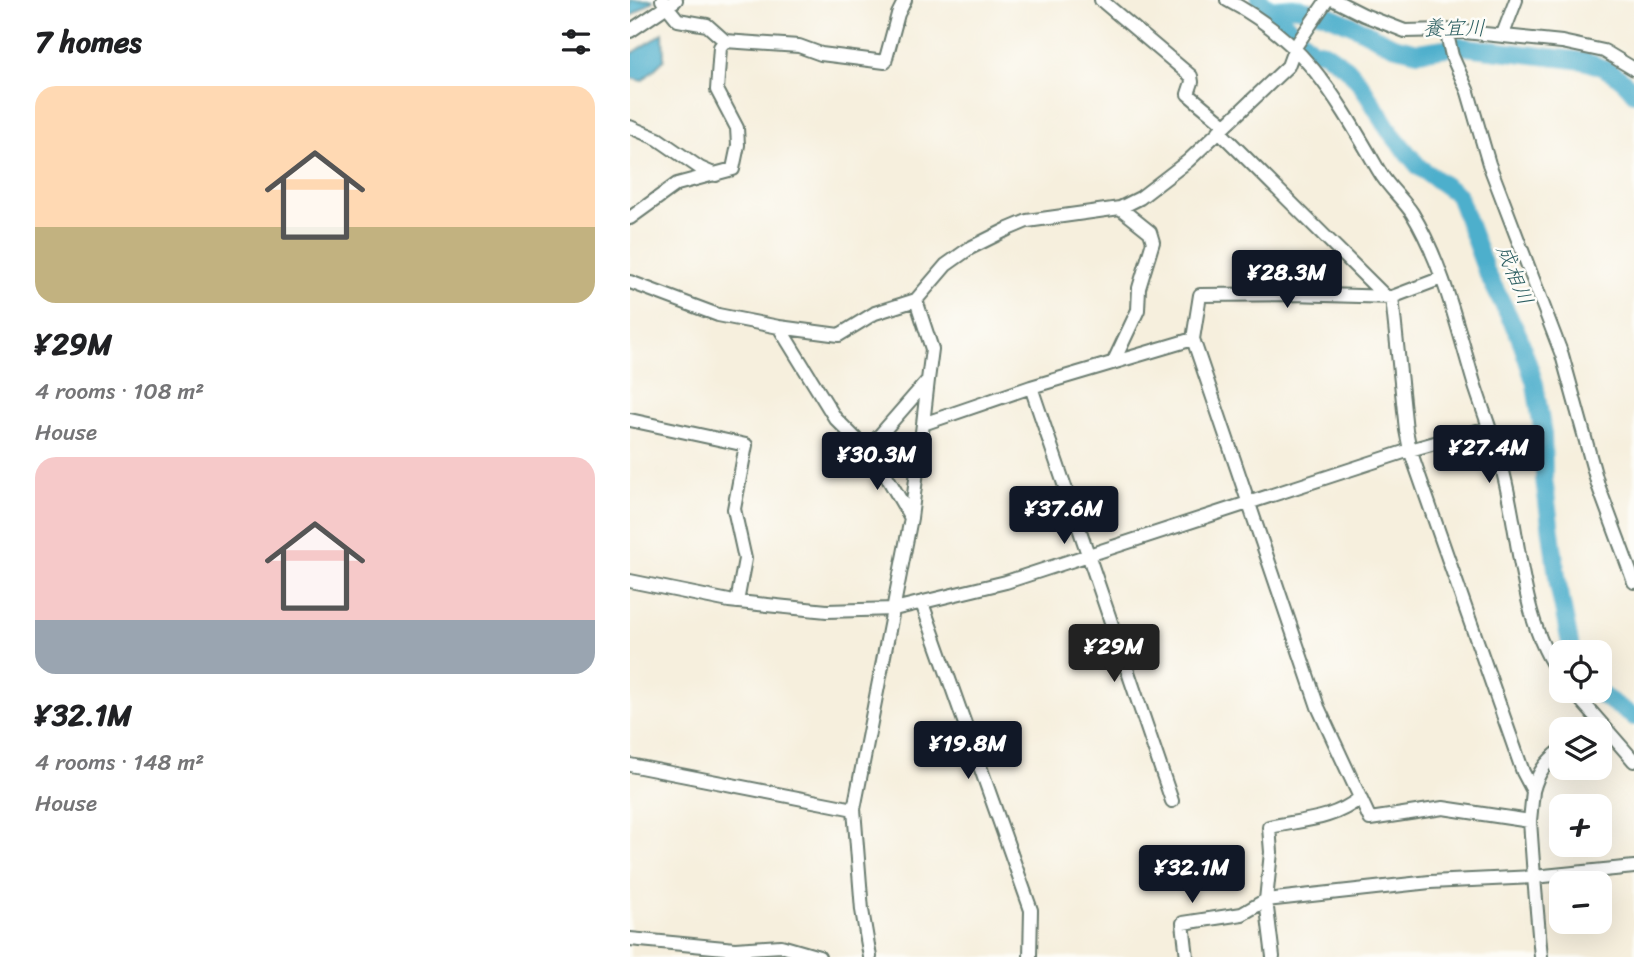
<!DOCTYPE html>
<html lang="en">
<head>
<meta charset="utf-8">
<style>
	body { margin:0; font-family:Sriracha,"Klee One",sans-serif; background:#f2f2f2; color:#202124; height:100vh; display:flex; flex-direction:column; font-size:26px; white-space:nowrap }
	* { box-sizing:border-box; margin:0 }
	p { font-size:23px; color:#757577 }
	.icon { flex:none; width:38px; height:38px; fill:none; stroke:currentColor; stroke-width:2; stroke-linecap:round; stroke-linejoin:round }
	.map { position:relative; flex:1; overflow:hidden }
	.panel { display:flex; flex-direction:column; background:#fff; width:630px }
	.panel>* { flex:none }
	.tools { position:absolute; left:919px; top:640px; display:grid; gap:14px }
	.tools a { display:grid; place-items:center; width:63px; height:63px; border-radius:14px; background:#fff; box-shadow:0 7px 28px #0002; font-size:35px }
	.price { position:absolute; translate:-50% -60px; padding:0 16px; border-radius:7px; background:#111827; color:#fff; font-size:23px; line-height:46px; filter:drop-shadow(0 2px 4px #0008) }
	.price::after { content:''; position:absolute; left:50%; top:42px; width:21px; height:16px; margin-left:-10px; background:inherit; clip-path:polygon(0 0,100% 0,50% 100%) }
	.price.selected { background:#222; color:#fff }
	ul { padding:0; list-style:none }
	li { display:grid; align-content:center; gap:14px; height:371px; padding:0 35px }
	li span { display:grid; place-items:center; height:217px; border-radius:21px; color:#555 }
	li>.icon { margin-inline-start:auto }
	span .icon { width:126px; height:126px; fill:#fffc; stroke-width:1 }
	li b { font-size:30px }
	h2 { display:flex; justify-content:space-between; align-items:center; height:84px; padding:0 35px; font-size:30px }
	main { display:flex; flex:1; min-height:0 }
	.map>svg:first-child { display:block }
</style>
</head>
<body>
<main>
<section class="panel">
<h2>7 homes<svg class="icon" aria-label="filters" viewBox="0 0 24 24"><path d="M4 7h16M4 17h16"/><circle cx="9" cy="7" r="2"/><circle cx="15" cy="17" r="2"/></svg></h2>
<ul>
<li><span style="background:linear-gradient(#ffd9b3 65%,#c2b280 0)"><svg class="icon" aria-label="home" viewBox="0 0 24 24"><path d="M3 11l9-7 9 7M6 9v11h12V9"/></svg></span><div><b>¥29M</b><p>4 rooms · 108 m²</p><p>House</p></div></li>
<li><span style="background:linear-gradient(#f6c9c9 75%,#9aa5b1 0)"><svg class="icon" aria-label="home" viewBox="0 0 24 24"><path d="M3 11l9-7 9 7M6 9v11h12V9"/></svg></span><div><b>¥32.1M</b><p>4 rooms · 148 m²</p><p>House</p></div></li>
</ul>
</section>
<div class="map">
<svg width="1004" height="957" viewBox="0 0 1004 957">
	<rect width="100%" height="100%" fill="#fdfcf7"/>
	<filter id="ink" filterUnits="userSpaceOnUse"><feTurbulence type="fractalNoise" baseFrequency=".0143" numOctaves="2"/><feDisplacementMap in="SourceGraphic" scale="14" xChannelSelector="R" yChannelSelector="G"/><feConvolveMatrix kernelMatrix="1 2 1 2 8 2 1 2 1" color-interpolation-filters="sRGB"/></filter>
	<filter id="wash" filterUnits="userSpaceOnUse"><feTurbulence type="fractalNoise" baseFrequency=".00686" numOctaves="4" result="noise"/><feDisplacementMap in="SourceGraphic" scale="28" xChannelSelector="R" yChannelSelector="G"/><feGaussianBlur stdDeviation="1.57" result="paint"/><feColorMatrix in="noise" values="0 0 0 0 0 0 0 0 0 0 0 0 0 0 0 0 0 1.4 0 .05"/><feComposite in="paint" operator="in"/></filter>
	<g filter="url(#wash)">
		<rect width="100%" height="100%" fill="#f6efdd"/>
		<path fill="#4dafcc" stroke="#367680" stroke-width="2" d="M0 0H23V1L0 17Z
			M33 33 34 60 12 81 0 78V55Z"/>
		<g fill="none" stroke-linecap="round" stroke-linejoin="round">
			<path stroke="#4dafcc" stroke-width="18" d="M629 0 641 9 682 50 694 52 717 68 730 83 761 133 789 167 828 195 856 271 889 336 905 384 913 435 914 479 928 584 942 653
				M641 9 663 7 693 13 724 26 763 46 788 52 828 46 954 61C974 67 991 75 1004 93
				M965 691 1004 717"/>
		</g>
	</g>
	<g filter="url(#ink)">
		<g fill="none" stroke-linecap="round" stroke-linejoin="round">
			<g stroke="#6a7b6f" stroke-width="16">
				<path id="minor" d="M32 0 48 20 77 25 95 41 169 46 191 54 255 62 268 14 275 0
					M471 0 561 76 562 82 558 94 595 125
					M597 0C676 41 706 97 749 171 758 187 772 198 782 213 813 264 827 326 844 383 853 411 864 439 872 468 890 532 890 623 931 676
					M704 0 734 15 775 31 816 30 932 42 974 51 1004 69
					M816 30 822 56 838 92 859 164 932 355 968 485 1004 582
					M0 31 46 0
					M873 34 886 0
					M0 127 28 139 70 168 86 175
					M589 131 755 296
					M0 218 47 184 103 169 108 145 107 128 87 90 90 47 95 41
					M0 282 88 315 149 327 209 335 245 313 286 300 316 265 340 248 378 229 397 221 490 208 510 198 558 161 658 66 665 47 697 0
					M762 297 776 430 780 450 893 772 903 791 900 821 904 877 1004 867
					M149 327 205 418 237 450 253 470 281 518
					M563 339 570 295 662 294 762 297 812 278
					M483 363 508 310 509 288 523 242 520 232 490 208
					M401 387 542 801
					M0 420 116 445 104 509 115 559 107 602
					M293 424 298 380
					M237 450 298 380 302 349 286 300
					M0 581 99 601 156 607 197 611 264 609 376 582 780 450 858 428
					M292 603 401 910 400 957
					M943 691 1004 761
					M0 765 224 809
					M903 791C908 772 916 762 931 750
					M0 939 105 949 151 946 189 957
					M240 957 232 910 224 809 281 518 293 424 401 387 563 339 688 707 740 819 813 808 900 821
					M557 957 553 923 612 914 636 900 641 852 639 827C672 820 703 820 730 798
					M643 957 636 900 800 882 904 877 911 957"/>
			</g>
			<use href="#minor" stroke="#fff" stroke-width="12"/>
		</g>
	</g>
	<g text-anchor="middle" stroke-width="5" stroke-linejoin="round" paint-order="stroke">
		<g font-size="21" font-style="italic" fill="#2d5f62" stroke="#fdfcf7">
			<text x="824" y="35">養宜川</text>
			<text transform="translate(885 275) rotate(68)" y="7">成相川</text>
		</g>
	</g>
</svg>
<div class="tools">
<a><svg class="icon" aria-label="locate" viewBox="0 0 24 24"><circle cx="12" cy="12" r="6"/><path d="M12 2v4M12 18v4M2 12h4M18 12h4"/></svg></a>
<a><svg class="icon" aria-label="layers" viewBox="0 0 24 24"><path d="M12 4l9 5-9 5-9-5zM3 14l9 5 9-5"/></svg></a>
<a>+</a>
<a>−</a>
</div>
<b class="price" style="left:657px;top:310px">¥28.3M</b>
<b class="price" style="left:859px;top:485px">¥27.4M</b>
<b class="price" style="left:247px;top:492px">¥30.3M</b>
<b class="price" style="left:434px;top:546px">¥37.6M</b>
<b class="price selected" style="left:484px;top:684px">¥29M</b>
<b class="price" style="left:338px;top:781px">¥19.8M</b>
<b class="price" style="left:562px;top:905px">¥32.1M</b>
</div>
</main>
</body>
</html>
